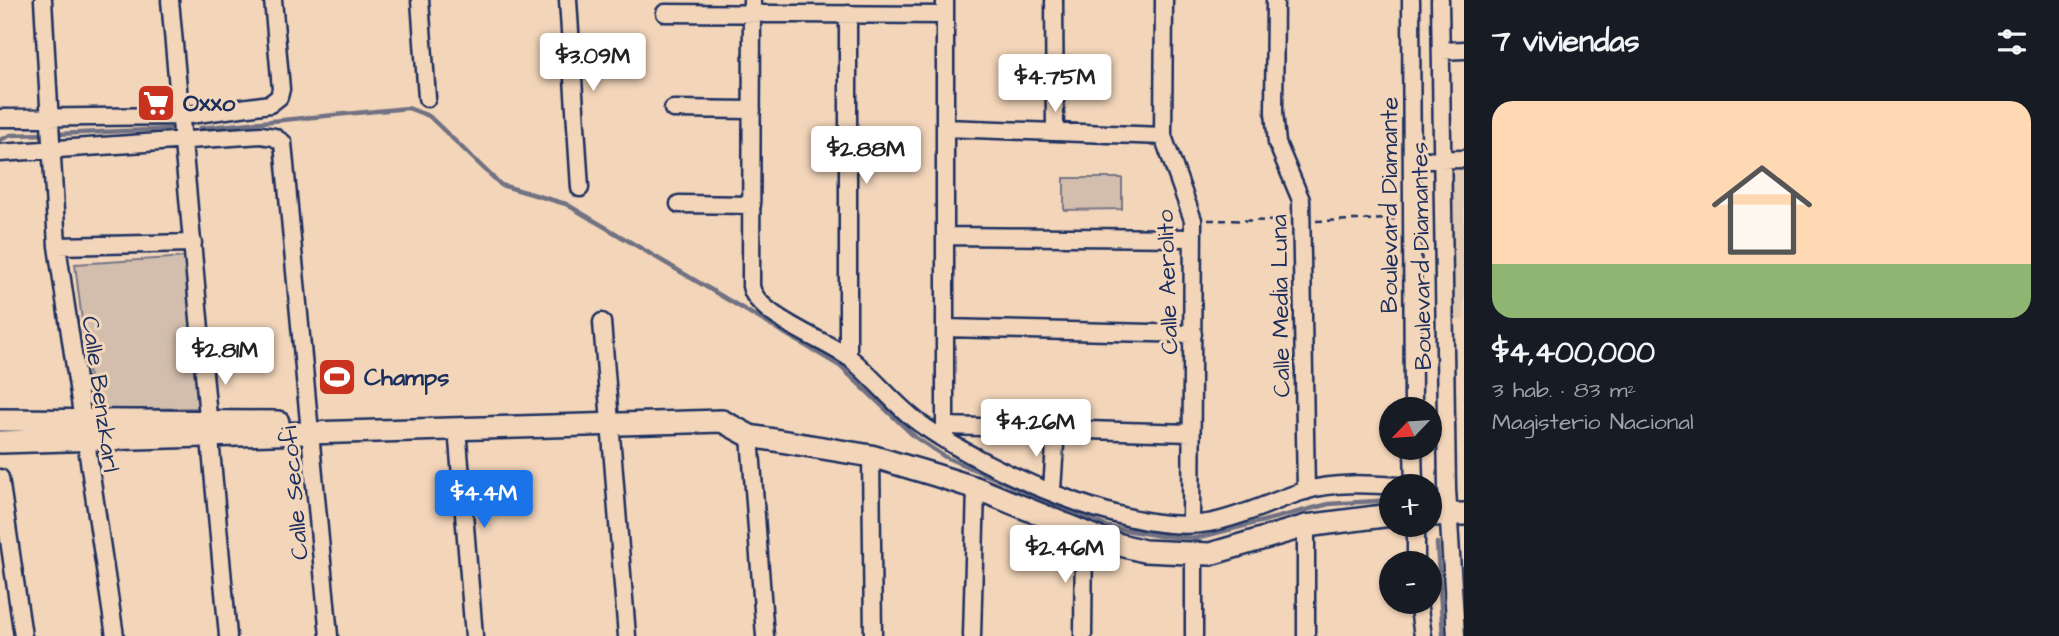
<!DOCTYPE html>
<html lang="es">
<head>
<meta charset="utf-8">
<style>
	body { margin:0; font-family:"Architects Daughter",sans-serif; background:#242831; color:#f1f3f6; height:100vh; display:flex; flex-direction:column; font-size:26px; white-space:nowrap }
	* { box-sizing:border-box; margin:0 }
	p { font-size:23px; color:#9ea1a6 }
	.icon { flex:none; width:38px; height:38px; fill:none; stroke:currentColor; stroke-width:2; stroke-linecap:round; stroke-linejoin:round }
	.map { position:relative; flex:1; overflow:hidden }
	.sheet { display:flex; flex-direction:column; background:#171b24; width:595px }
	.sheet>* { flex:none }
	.needle { width:46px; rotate:245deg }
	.tools { position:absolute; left:1379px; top:397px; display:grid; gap:14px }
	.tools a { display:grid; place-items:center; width:63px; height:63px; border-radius:50%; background:#171b24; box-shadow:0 2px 5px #0004; font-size:35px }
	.price { position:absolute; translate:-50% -60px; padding:0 16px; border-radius:7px; background:#fff; color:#222; font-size:23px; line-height:46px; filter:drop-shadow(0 2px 4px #0008) }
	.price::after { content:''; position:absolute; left:50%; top:42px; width:21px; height:16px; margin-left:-10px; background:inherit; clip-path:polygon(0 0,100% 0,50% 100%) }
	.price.active { background:#1a73e8; color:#fff }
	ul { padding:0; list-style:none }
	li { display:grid; align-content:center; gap:14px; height:371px; padding:0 28px }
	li+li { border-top:2px solid #363941 }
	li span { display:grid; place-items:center; height:217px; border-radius:21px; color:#555 }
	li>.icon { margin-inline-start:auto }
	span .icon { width:126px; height:126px; fill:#fffc; stroke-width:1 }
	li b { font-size:30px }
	h2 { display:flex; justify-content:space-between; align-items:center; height:84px; padding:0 28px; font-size:30px }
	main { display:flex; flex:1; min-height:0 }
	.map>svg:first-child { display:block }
</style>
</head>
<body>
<main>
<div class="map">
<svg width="1464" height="636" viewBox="0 0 1464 636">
	<rect width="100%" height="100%" fill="#f3d6ba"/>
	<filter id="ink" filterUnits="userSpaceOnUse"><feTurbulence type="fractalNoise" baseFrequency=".0143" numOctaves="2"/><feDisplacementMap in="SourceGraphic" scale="14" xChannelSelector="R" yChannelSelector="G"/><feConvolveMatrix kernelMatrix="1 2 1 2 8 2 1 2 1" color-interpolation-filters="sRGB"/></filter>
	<g filter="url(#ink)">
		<path fill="#e3cab3" d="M1464 165V320H1453L1452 166Z"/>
		<path fill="#d3bead" stroke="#777686" stroke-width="2" d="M1064 178H1122V209L1064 210Z
			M188 257 202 408 93 410 75 264Z"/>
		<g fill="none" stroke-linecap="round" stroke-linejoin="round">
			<path stroke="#707182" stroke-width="4.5" d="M200 128 408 108 429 116 501 185 566 204 840 366 915 437 945 457 1108 527 1161 536 1197 538 1329 504 1391 500
				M56 134 170 129
				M0 140 11 135 47 134
				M1437 543 1443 636"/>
			<g stroke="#1b2f5e" stroke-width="21">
				<path id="minor" d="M43 0 57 246 115 636
					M170 0 228 636
					M420 0 427 98
					M568 0 580 188
					M752 0 751 286C756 316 826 340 851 359 876 380 899 410 925 427 989 471 1130 536 1208 523 1242 517 1272 501 1304 491 1334 482 1368 484 1399 486
					M945 0V440
					M1054 0 1055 132
					M1164 0 1163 136 1193 220 1191 524
					M1275 0 1274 112 1277 143 1301 200 1306 491
					M1411 0 1413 410
					M1440 0 1447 489 1456 636
					M665 13 945 15
					M848 14V357
					M1441 51 1464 50
					M673 109 752 110
					M0 118 182 116 270 104 279 97 281 89 273 0
					M945 128 1163 136
					M0 153 261 135 274 137 283 143 329 636
					M1412 160 1464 159
					M679 204 752 205
					M945 236 1193 238
					M57 246 193 243
					M602 322 627 636
					M945 328 1193 334
					M945 426 1191 433
					M457 428 474 636
					M750 436 765 636
					M1413 448 1414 486
					M871 456 873 636
					M0 478 23 636
					M1052 490 1056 429
					M1416 525V564
					M1418 602 1423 636
					M972 636 976 488
					M1083 636 1084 533
					M1194 636V555
					M1306 636V526"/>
			</g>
			<g stroke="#1b2f5e" stroke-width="26">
				<path id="tertiary" d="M0 420 278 422
					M0 442 722 421 750 436 871 456 935 475 976 488 1105 541 1144 551 1210 554 1306 526 1391 515
					M1430 515 1464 514"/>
			</g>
			<path stroke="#1b2f5e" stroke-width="2.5" stroke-dasharray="7 5" stroke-linecap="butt" d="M1208 220 1288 221
				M1316 221 1397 219"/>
			<use href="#minor" stroke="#f3d6ba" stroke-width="16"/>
			<use href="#tertiary" stroke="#f3d6ba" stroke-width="21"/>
		</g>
	</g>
	<defs>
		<g id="supermarket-square" transform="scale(2.0125)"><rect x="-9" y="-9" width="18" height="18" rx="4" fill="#c8321e" stroke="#f3d6ba"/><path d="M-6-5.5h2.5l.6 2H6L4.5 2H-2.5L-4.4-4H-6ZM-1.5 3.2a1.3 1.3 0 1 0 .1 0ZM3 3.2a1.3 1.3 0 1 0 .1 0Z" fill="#fff"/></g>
		<g id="stadium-square" transform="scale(2.0125)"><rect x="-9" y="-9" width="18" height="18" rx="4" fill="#c8321e" stroke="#f3d6ba"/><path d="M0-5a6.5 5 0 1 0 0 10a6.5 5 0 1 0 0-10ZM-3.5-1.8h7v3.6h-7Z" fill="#fff"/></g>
	</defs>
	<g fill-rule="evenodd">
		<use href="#supermarket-square" x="156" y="103"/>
		<use href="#stadium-square" x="337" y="377"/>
	</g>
	<g text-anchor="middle" stroke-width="6" stroke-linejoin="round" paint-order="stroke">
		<g font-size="24" font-weight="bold" fill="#1b2f5e" stroke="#f3d6ba" text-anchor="start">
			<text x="183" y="111">Oxxo</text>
			<text x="364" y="385">Champs</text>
		</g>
		<g font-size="24" fill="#1b2f5e" stroke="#f3d6ba">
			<text transform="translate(1389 205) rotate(-90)" y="8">Boulevard Diamante</text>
			<text transform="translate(1421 256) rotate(-91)" y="8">Boulevard Diamantes</text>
			<text transform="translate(1167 282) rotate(-92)" y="8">Calle Aerolito</text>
			<text transform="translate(1280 306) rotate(-91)" y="8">Calle Media Luna</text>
			<text transform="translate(101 394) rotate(82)" y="8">Calle Benzkarl</text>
			<text transform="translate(294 493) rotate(-95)" y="8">Calle Secofi</text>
		</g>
	</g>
</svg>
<div class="tools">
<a><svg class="needle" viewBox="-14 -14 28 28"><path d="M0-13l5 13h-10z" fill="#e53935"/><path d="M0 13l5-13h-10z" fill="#9ea1a6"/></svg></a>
<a>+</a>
<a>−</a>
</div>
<b class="price" style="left:593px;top:93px">$3.09M</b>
<b class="price" style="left:1055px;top:114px">$4.75M</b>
<b class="price" style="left:866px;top:186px">$2.88M</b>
<b class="price" style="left:225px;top:387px">$2.81M</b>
<b class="price" style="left:1036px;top:459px">$4.26M</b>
<b class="price active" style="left:484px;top:530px">$4.4M</b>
<b class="price" style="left:1065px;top:585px">$2.46M</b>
</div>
<section class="sheet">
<h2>7 viviendas<svg class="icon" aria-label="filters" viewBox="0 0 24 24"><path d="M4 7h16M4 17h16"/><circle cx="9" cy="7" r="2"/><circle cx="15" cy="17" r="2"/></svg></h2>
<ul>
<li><span style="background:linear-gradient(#ffd9b3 75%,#8fb573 0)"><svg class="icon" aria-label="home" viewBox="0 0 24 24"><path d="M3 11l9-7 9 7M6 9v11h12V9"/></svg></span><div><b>$4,400,000</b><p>3 hab. · 83 m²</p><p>Magisterio Nacional</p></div></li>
</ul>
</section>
</main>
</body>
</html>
